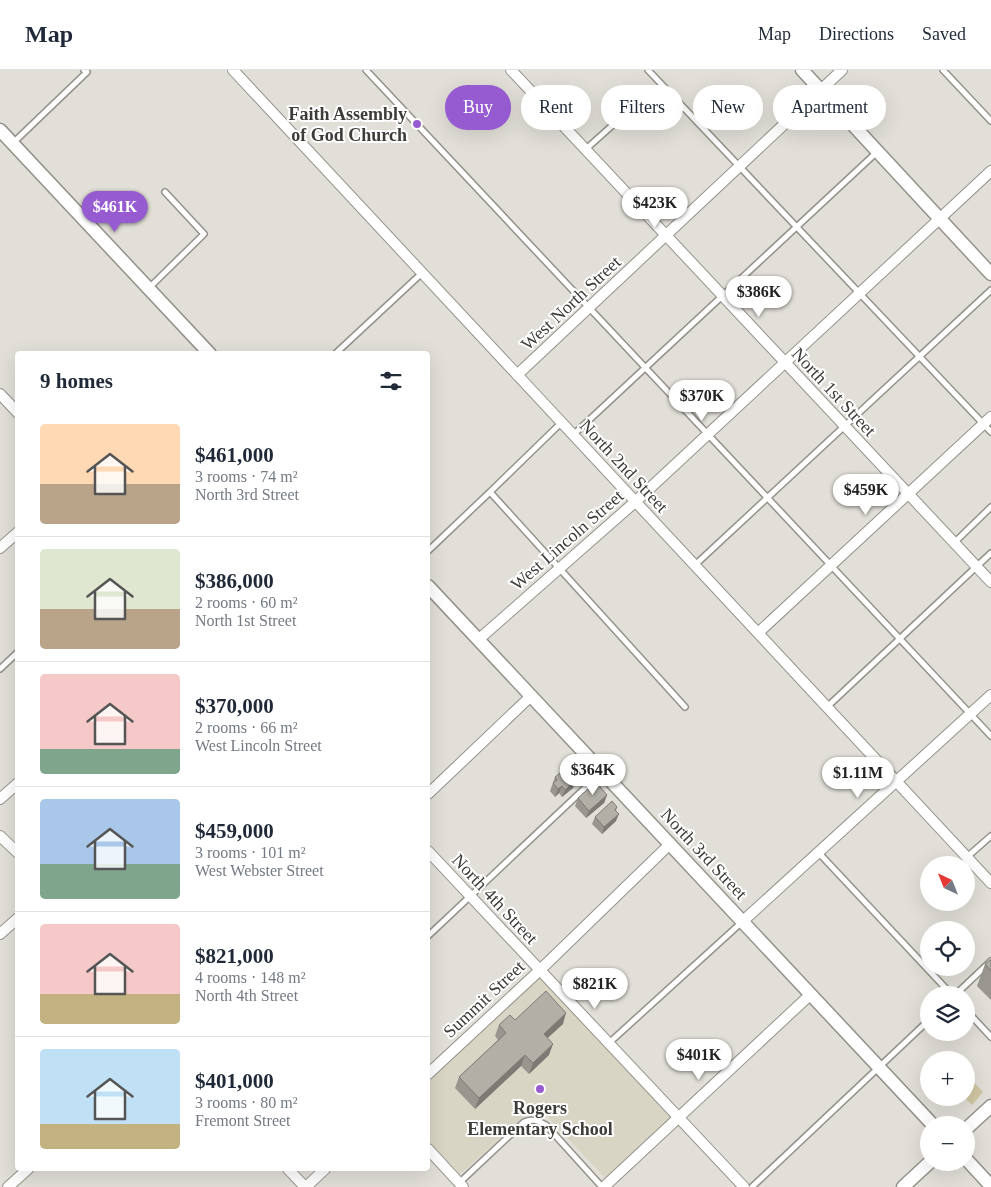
<!DOCTYPE html>
<html lang="en">
<head>
<meta charset="utf-8">
<style>
	body { margin:0; font-family:"Times New Roman",serif; background:#f2f2f3; color:#1f2937; height:100vh; display:flex; flex-direction:column; font-size:19px; white-space:nowrap }
	* { box-sizing:border-box; margin:0 }
	p { font-size:16px; color:#747a83 }
	.icon { flex:none; width:28px; height:28px; fill:none; stroke:currentColor; stroke-width:2; stroke-linecap:round; stroke-linejoin:round }
	.map { position:relative; flex:1; overflow:hidden }
	.details { position:absolute; left:15px; top:281px; width:415px; height:820px; display:flex; flex-direction:column; background:#fff; border-radius:5px; box-shadow:0 5px 20px #0002 }
	.details>* { flex:none }
	.hud { position:absolute; left:445px; top:15px; width:470px; height:45px; display:flex; gap:10px }
	.needle { width:32px; rotate:317deg }
	.fabs { position:absolute; left:920px; top:786px; display:grid; gap:10px }
	.fabs a { display:grid; place-items:center; width:55px; height:55px; border-radius:50%; background:#fff; box-shadow:0 5px 20px #0002; font-size:25px }
	.price { position:absolute; translate:-50% -42px; padding:0 11px; border-radius:18px; background:#fff; color:#222; font-size:16px; line-height:32px; filter:drop-shadow(0 1px 2px #0008) }
	.price::after { content:''; position:absolute; left:50%; top:30px; width:15px; height:11px; margin-left:-8px; background:inherit; clip-path:polygon(0 0,100% 0,50% 100%) }
	.price.current { background:#965ad1; color:#fff }
	ul { padding:0; list-style:none }
	li { display:flex; align-items:center; gap:15px; height:125px; padding:0 25px }
	li+li { border-top:1px solid #e0e1e3 }
	li span { display:grid; place-items:center; flex:none; width:140px; height:100px; border-radius:5px; color:#555 }
	li>.icon { margin-inline-start:auto }
	span .icon { width:60px; height:60px; fill:#fffc; stroke-width:1 }
	li b { font-size:21px }
	h2 { display:flex; justify-content:space-between; align-items:center; height:60px; padding:0 25px; font-size:21px }
	.pill { padding:0 18px; border-radius:22px; background:#fff; box-shadow:0 5px 20px #0002; font-size:18px; line-height:45px }
	.pill.current { background:#965ad1; color:#fff }
	header { display:flex; align-items:center; gap:30px; box-sizing:border-box; height:70px; padding:0 25px; background:#fff; border-bottom:1px solid #e0e1e3 }
	header strong { font-size:24px }
	nav { display:flex; gap:28px; margin-inline-start:auto; font-size:18px }
	.map>svg:first-child { display:block }
</style>
</head>
<body>
<header>
<strong>Map</strong>
<nav><a>Map</a><a>Directions</a><a>Saved</a></nav>
</header>
<div class="map">
<svg width="991" height="1117" viewBox="0 0 991 1117">
	<rect width="100%" height="100%" fill="#e1dfd7"/>
	<path fill="#d9d5c5" d="M540 900 679 1047 609 1112 536 1035 455 1109 428 1079V1004Z"/>
	<path fill="#d1c7a3" d="M966 1004 983 1022 972 1035 965 1028H966Z"/>
	<g fill="none" stroke-linecap="round" stroke-linejoin="round">
		<g stroke="#94928a" stroke-width="8">
			<path id="service" d="M366 0 991 666
				M648 0 991 362
				M943 0 991 51
				M13 73 87 2 84 0
				M586 79 624 45 632 41H640L647 38 671 25
				M149 218 204 164 165 122
				M335 284 422 203
				M573 365 877 82
				M490 422 561 353
				M954 473 991 437
				M428 481 490 422 685 637
				M695 495 991 220
				M0 599 18 582
				M827 637 991 483
				M818 782 952 925
				M967 787 991 766
				M428 866 602 702
				M955 925 991 891
				M966 940 991 967
				M609 973 742 852
				M459 1113 524 1052C533 1048 538 1051 546 1055L602 1117
				M752 1117 929 950"/>
		</g>
		<g stroke="#94928a" stroke-width="12">
			<path id="minor" d="M233 0 991 813
				M511 0 991 512
				M517 305 842 0
				M0 324 18 343
				M0 478 18 462
				M758 563 991 347
				M478 570 635 432 991 101
				M428 724 531 626
				M0 729 18 713
				M0 766 18 783
				M428 781 744 1117
				M743 851 991 625
				M0 864 18 848
				M428 1004 540 900 670 774
				M428 1079 463 1117
				M288 1099 305 1117
				M8 1117 28 1099
				M306 1117 325 1099
				M604 1117 811 924"/>
		</g>
		<g stroke="#94928a" stroke-width="15">
			<path id="tertiary" d="M802 0 991 204
				M0 60 210 284
				M428 516 933 1055
				M966 1059 991 1036
				M966 1089 991 1116
				M903 1117 930 1092"/>
		</g>
		<use href="#service" stroke="#fff" stroke-width="5"/>
		<use href="#minor" stroke="#fff" stroke-width="10"/>
		<use href="#tertiary" stroke="#fff" stroke-width="12"/>
	</g>
	<path fill="#999690" d="M555 707 574 709 573 718 562 727 559 723 555 727 550 721Z
		M607 725 604 733 586 748 575 736 578 728Z
		M617 737 616 741V751L602 764 592 754 595 747Z
		M991 889V930L977 916 985 894Z
		M515 950 563 954 547 968 549 985 529 1004 521 996 475 1039 455 1018 459 1007 498 970 495 966 499 955Z"/>
	<path fill="#7d7a75" d="M577 701 575 708 569 713 572 706Z
		M576 710 573 718 562 727 565 720Z
		M562 716 559 723 555 727 558 719Z
		M607 725 604 733 586 748 589 741Z
		M619 744 616 751 602 764 604 757Z
		M566 943 563 954 540 975 544 964Z
		M553 974 549 985 529 1004 533 993Z
		M525 985 521 996 475 1039 479 1028Z"/>
	<path fill="#b2afa7" stroke="#7d7a75" d="M572 694 577 701 572 706 576 710 565 720 562 716 558 719 553 713 557 710 555 707Z
		M596 712 607 725 589 741 578 728Z
		M612 731 617 737 615 740 619 744 604 757 595 747Z
		M991 889V901L985 894Z
		M546 921 566 943 544 964 553 974 533 993 525 985 479 1028 459 1007 506 963 499 955 510 945 515 950Z"/>
	<g fill="#965ad1" stroke="#fff" stroke-width="2">
		<circle cx="417" cy="54" r="5"/>
		<circle cx="540" cy="1019" r="5"/>
	</g>
	<g text-anchor="middle" stroke-width="4" stroke-linejoin="round" paint-order="stroke">
		<g font-size="18" font-weight="bold" fill="#3d3c39" stroke="#fff" text-anchor="end">
			<text x="407" y="50">Faith Assembly<tspan x="407" dy="21">of God Church</tspan></text>
			<text x="540" y="1044" text-anchor="middle">Rogers<tspan x="540" dy="21">Elementary School</tspan></text>
		</g>
		<g font-size="18" fill="#3d3c39" stroke="#fff">
			<text transform="translate(571 233) rotate(-43)" y="6">West North Street</text>
			<text transform="translate(834 322) rotate(47)" y="6">North 1st Street</text>
			<text transform="translate(624 396) rotate(47)" y="6">North 2nd Street</text>
			<text transform="translate(567 470) rotate(-41)" y="6">West Lincoln Street</text>
			<text transform="translate(704 784) rotate(47)" y="6">North 3rd Street</text>
			<text transform="translate(495 829) rotate(47)" y="6">North 4th Street</text>
			<text transform="translate(484 929) rotate(-43)" y="6">Summit Street</text>
		</g>
	</g>
</svg>
<div class="fabs">
<a><svg class="needle" viewBox="-14 -14 28 28"><path d="M0-13l5 13h-10z" fill="#e53935"/><path d="M0 13l5-13h-10z" fill="#747a83"/></svg></a>
<a><svg class="icon" aria-label="locate" viewBox="0 0 24 24"><circle cx="12" cy="12" r="6"/><path d="M12 2v4M12 18v4M2 12h4M18 12h4"/></svg></a>
<a><svg class="icon" aria-label="layers" viewBox="0 0 24 24"><path d="M12 4l9 5-9 5-9-5zM3 14l9 5 9-5"/></svg></a>
<a>+</a>
<a>−</a>
</div>
<b class="price" style="left:655px;top:159px">$423K</b>
<b class="price current" style="left:115px;top:163px">$461K</b>
<b class="price" style="left:759px;top:248px">$386K</b>
<b class="price" style="left:702px;top:352px">$370K</b>
<b class="price" style="left:866px;top:446px">$459K</b>
<b class="price" style="left:593px;top:726px">$364K</b>
<b class="price" style="left:858px;top:729px">$1.11M</b>
<b class="price" style="left:595px;top:940px">$821K</b>
<b class="price" style="left:699px;top:1011px">$401K</b>
<div class="hud">
<a class="pill current">Buy</a>
<a class="pill">Rent</a>
<a class="pill">Filters</a>
<a class="pill">New</a>
<a class="pill">Apartment</a>
</div>
<section class="details">
<h2>9 homes<svg class="icon" aria-label="filters" viewBox="0 0 24 24"><path d="M4 7h16M4 17h16"/><circle cx="9" cy="7" r="2"/><circle cx="15" cy="17" r="2"/></svg></h2>
<ul>
<li><span style="background:linear-gradient(#ffd9b3 60%,#b9a48a 0)"><svg class="icon" aria-label="home" viewBox="0 0 24 24"><path d="M3 11l9-7 9 7M6 9v11h12V9"/></svg></span><div><b>$461,000</b><p>3 rooms · 74 m²</p><p>North 3rd Street</p></div></li>
<li><span style="background:linear-gradient(#dfe7d0 60%,#b9a48a 0)"><svg class="icon" aria-label="home" viewBox="0 0 24 24"><path d="M3 11l9-7 9 7M6 9v11h12V9"/></svg></span><div><b>$386,000</b><p>2 rooms · 60 m²</p><p>North 1st Street</p></div></li>
<li><span style="background:linear-gradient(#f6c9c9 75%,#7fa58c 0)"><svg class="icon" aria-label="home" viewBox="0 0 24 24"><path d="M3 11l9-7 9 7M6 9v11h12V9"/></svg></span><div><b>$370,000</b><p>2 rooms · 66 m²</p><p>West Lincoln Street</p></div></li>
<li><span style="background:linear-gradient(#a9c7e8 65%,#7fa58c 0)"><svg class="icon" aria-label="home" viewBox="0 0 24 24"><path d="M3 11l9-7 9 7M6 9v11h12V9"/></svg></span><div><b>$459,000</b><p>3 rooms · 101 m²</p><p>West Webster Street</p></div></li>
<li><span style="background:linear-gradient(#f6c9c9 70%,#c2b280 0)"><svg class="icon" aria-label="home" viewBox="0 0 24 24"><path d="M3 11l9-7 9 7M6 9v11h12V9"/></svg></span><div><b>$821,000</b><p>4 rooms · 148 m²</p><p>North 4th Street</p></div></li>
<li><span style="background:linear-gradient(#bfe0f5 75%,#c2b280 0)"><svg class="icon" aria-label="home" viewBox="0 0 24 24"><path d="M3 11l9-7 9 7M6 9v11h12V9"/></svg></span><div><b>$401,000</b><p>3 rooms · 80 m²</p><p>Fremont Street</p></div></li>
</ul>
</section>
</div>
</body>
</html>
